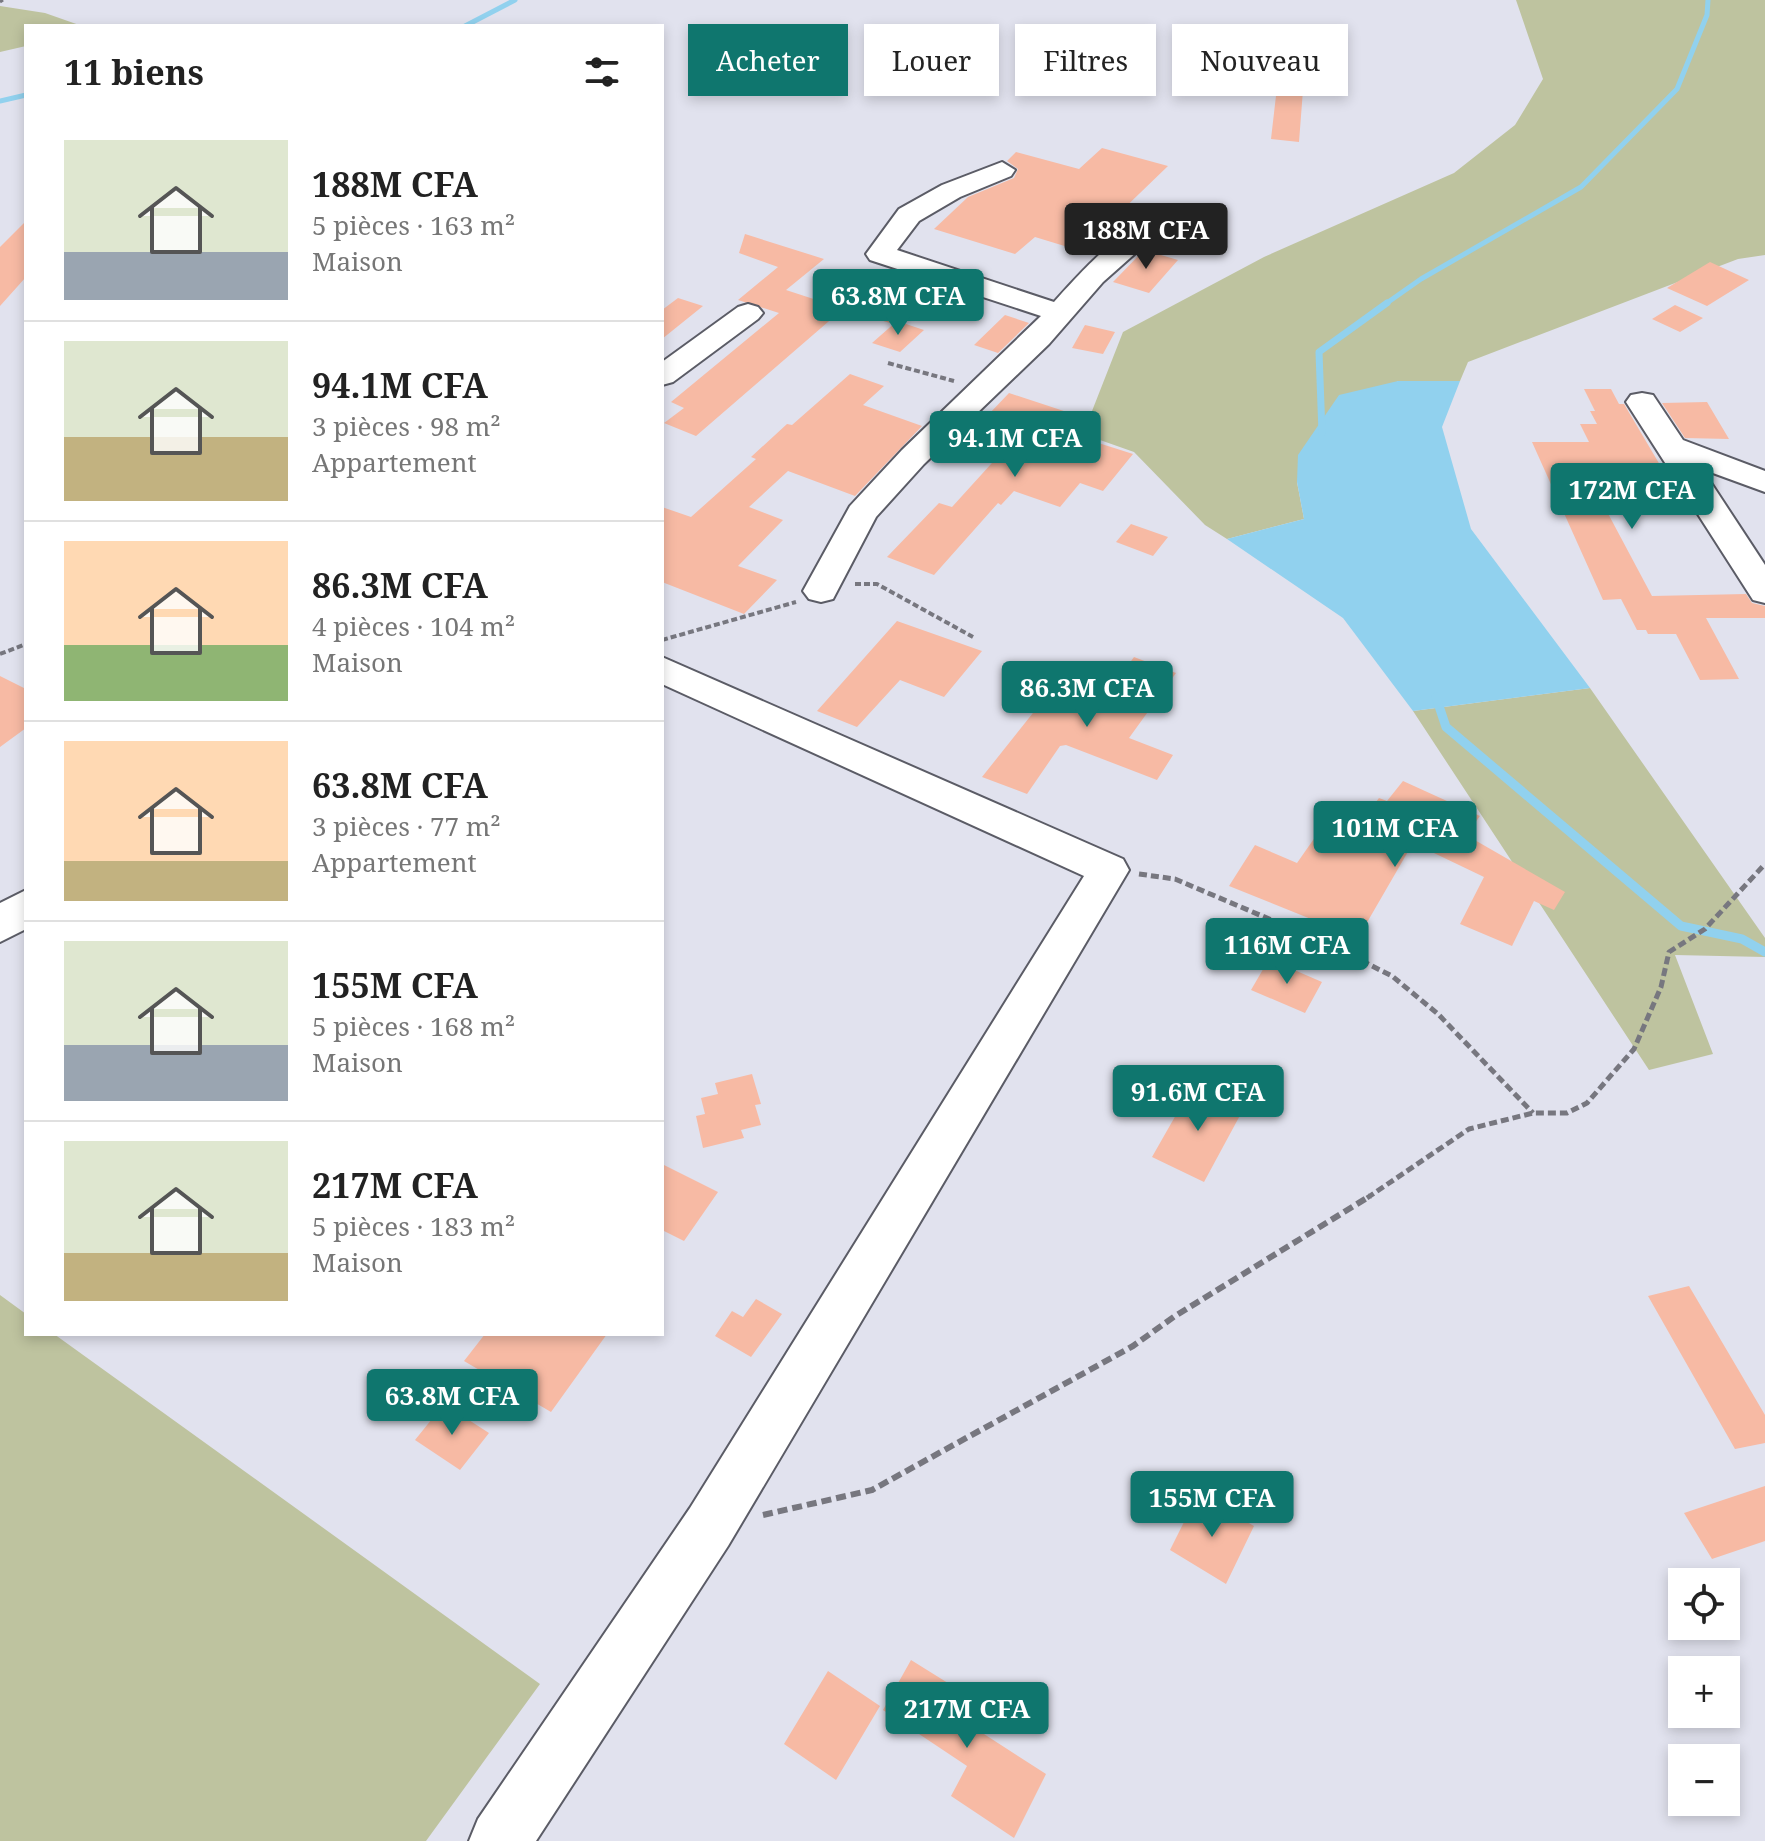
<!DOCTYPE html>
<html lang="fr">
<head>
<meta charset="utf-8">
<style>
	body { margin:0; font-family:"Noto Serif",serif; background:#f2f2f2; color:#222; height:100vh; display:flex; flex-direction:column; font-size:30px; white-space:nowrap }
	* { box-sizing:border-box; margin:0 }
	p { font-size:26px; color:#767676 }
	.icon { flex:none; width:44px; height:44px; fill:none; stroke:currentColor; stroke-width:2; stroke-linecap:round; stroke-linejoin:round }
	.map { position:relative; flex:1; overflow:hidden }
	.drawer { position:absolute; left:24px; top:24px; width:640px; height:1312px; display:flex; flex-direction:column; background:#fff; border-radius:0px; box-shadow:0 4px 12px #0003 }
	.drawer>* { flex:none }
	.guide { position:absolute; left:688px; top:24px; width:760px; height:72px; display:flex; gap:16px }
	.buttons { position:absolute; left:1668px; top:1568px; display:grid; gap:16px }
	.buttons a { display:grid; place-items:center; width:72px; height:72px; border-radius:0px; background:#fff; box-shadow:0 4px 12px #0003; font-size:40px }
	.price { position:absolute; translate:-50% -68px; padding:0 18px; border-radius:8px; background:#0f766e; color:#fff; font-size:26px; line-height:52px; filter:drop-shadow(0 2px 4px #0008) }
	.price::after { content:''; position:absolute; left:50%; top:48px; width:24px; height:18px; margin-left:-12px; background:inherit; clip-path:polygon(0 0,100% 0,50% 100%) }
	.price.current { background:#222; color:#fff }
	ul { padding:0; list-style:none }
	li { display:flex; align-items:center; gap:24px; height:200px; padding:0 40px }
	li+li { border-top:2px solid #e0e0e0 }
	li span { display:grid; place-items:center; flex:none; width:224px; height:160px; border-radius:0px; color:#555 }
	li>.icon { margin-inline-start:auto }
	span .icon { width:96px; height:96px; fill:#fffc; stroke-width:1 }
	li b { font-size:34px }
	h2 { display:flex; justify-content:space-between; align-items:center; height:96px; padding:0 40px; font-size:34px }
	.chip { padding:0 28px; border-radius:0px; background:#fff; box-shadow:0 4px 12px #0003; font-size:28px; line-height:72px }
	.chip.current { background:#0f766e; color:#fff }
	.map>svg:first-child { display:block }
</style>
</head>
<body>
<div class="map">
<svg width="1765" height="1841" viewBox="0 0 1765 1841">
	<rect width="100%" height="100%" fill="#e1e2ee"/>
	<path fill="#bec39f" d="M1516 0H1765V255L1738 259 1468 362 1460 381H1398L1297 482 1304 519 1227 539 1205 525 1134 452 1083 434 1123 332 1264 257 1454 173 1515 125 1543 79Z
		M0 6 45 13 82 26H26V46L0 52Z
		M1590 688 1765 938V957L1675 955 1713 1054 1649 1070 1413 711Z
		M0 1295 26 1314V1334H54L540 1684 426 1841H0Z"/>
	<path fill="#91d1ee" d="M1398 381H1460L1442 427 1471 529 1590 688 1413 711 1343 618 1227 539 1304 519 1297 482 1298 455 1339 395Z"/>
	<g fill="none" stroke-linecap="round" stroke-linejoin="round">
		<path stroke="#91d1ee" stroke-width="5" d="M465 26 515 0
			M0 101 26 95
			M1384 305 1421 279 1581 187 1677 89 1707 15 1708 0"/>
		<path stroke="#91d1ee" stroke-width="7" d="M1322 433 1319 352 1387 303"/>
		<path stroke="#91d1ee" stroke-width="9" d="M1436 697 1446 727 1681 926 1742 939 1765 952"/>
	</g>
	<path fill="#f7baa4" d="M1277 87 1303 90 1299 142 1271 139Z
		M1102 148 1168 166 1111 221 1130 227 1094 255 1035 237 1015 254 934 229 968 197 1014 178 1018 169 1007 161 1016 152 1079 169Z
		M26 221V277L0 306V247Z
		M745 234 824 259 786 290 838 307 878 274 928 290 890 323 843 309 696 436 664 423 684 408 671 402 779 313 738 300 778 267 739 253Z
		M1144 250 1178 260 1149 293 1113 282Z
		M1710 262 1749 280 1707 306 1667 288Z
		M678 298 703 306 662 339V310Z
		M1675 305 1703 318 1680 332 1652 319Z
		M1005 315 1029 323 998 353 974 345Z
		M897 321 924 330 900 352 872 343Z
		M1085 325 1115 332 1103 354 1072 348Z
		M850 374 884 386 863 405 922 426 855 496 788 471 749 507 783 520 738 566 777 580 744 614 662 582V507L691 517 756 459 751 457 787 424 792 425Z
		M1584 389H1611L1619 404H1624L1683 504 1604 506 1652 596 1746 594 1752 603 1765 606V618H1706L1739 679 1700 680 1676 634H1648L1646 630H1637L1621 599 1603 600 1532 442H1589L1580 424H1597L1590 411H1595Z
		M1009 393 1076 415 1064 432 1133 454 1103 491 1080 483 1060 507 1014 491 1001 505 998 503 934 575 887 557 939 503 952 507 1001 453 997 451 1022 424 989 414Z
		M1707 402 1729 439 1685 438 1662 403Z
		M1131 524 1168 537 1153 556 1116 542Z
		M897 621 982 651 944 697 900 680 857 727 817 711Z
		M1134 657 1176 673 1129 738 1173 755 1157 780 1066 745 1060 746 1027 794 982 777 1056 684 1102 701Z
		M0 676 26 689V728L0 747Z
		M1403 781 1480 816 1466 835 1565 892 1554 910 1534 901 1512 946 1460 924 1484 877 1413 843 1358 938 1229 886 1255 845 1297 863 1318 833 1344 844 1379 798 1387 801Z
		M1269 959 1322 982 1305 1013 1251 990Z
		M752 1074 761 1104 755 1105 761 1125 741 1130 744 1138 703 1148 696 1116 705 1114 701 1098 718 1094 715 1083Z
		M1193 1085 1244 1108 1204 1182 1152 1157Z
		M662 1164 718 1192 684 1241 662 1230Z
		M1689 1286 1765 1415V1443L1735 1449 1648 1296Z
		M756 1299 782 1314 751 1357 715 1336 732 1311 743 1317Z
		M485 1334H607L551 1412 464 1361Z
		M444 1404 489 1433 460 1470 415 1440Z
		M1765 1486V1541L1712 1559 1684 1513Z
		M1198 1494 1254 1526 1226 1584 1170 1550Z
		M911 1660 964 1693 953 1714 1046 1774 1014 1838 951 1796 967 1766 883 1710Z
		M828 1671 880 1706 836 1780 784 1744Z"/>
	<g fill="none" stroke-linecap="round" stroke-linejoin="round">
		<g stroke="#5b5c66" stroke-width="4">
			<path id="minor" d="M1002 162 1015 170 1011 176 960 197 919 221 897 250 1054 302C1074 280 1131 214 1161 221L1165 227 1103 282 1049 344 924 464 876 517 833 599 821 602 809 599 803 591 850 506 902 450 1041 316 870 260 866 254 899 209 942 185Z
				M748 304 758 307 763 313 758 319 673 382 662 385V362L738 307Z
				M1642 393 1653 395 1683 440 1765 471V492L1702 469 1765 565V603L1753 600 1626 402 1631 395Z
				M662 657 1123 859 1129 870 728 1546 536 1841H469L478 1819 690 1508 1084 876 662 684Z
				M26 890V929L0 942V903Z"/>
		</g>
		<path stroke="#77777f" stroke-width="3" stroke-dasharray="5 2" stroke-linecap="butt" d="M0 2 3 0"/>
		<path stroke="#77777f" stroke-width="4" stroke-dasharray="6 3" stroke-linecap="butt" d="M888 363 954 381
			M855 584H877L973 637
			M662 640 796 602
			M0 654 26 644"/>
		<path stroke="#77777f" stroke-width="5" stroke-dasharray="8 4" stroke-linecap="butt" d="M1139 874 1175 879 1328 944 1392 976 1438 1014 1533 1113
			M1367 1198 1469 1129 1533 1113H1567L1587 1103 1634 1049 1661 987 1669 952 1705 929 1765 864"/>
		<path stroke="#77777f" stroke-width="6" stroke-dasharray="10 5" stroke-linecap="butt" d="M763 1515 872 1490 1133 1346 1175 1316 1370 1196"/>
		<use href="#minor" fill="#fff" fill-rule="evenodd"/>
	</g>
</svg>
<div class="buttons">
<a><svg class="icon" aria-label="locate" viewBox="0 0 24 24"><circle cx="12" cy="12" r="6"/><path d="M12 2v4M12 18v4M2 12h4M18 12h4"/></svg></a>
<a>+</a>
<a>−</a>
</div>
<b class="price current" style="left:1146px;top:271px">188M CFA</b>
<b class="price" style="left:898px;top:337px">63.8M CFA</b>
<b class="price" style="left:1015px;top:479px">94.1M CFA</b>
<b class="price" style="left:1632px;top:531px">172M CFA</b>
<b class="price" style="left:1087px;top:729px">86.3M CFA</b>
<b class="price" style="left:1395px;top:869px">101M CFA</b>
<b class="price" style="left:1287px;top:986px">116M CFA</b>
<b class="price" style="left:1198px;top:1133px">91.6M CFA</b>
<b class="price" style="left:452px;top:1437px">63.8M CFA</b>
<b class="price" style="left:1212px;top:1539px">155M CFA</b>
<b class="price" style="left:967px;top:1750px">217M CFA</b>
<div class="guide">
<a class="chip current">Acheter</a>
<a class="chip">Louer</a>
<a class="chip">Filtres</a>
<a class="chip">Nouveau</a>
</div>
<section class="drawer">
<h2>11 biens<svg class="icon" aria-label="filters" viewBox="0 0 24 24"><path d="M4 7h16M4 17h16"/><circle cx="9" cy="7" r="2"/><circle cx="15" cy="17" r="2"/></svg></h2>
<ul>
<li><span style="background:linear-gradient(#dfe7d0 70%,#9aa5b1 0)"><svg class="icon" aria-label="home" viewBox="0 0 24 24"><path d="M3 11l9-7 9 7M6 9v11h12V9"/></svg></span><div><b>188M CFA</b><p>5 pièces · 163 m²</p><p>Maison</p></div></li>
<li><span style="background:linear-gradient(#dfe7d0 60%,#c2b280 0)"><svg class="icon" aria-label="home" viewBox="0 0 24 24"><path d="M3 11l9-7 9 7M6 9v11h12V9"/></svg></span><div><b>94.1M CFA</b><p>3 pièces · 98 m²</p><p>Appartement</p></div></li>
<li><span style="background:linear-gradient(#ffd9b3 65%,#8fb573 0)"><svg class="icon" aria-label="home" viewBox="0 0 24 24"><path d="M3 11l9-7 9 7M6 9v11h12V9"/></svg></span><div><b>86.3M CFA</b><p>4 pièces · 104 m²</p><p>Maison</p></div></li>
<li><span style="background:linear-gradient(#ffd9b3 75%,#c2b280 0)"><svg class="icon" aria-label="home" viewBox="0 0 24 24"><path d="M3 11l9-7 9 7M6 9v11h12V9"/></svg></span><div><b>63.8M CFA</b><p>3 pièces · 77 m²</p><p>Appartement</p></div></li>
<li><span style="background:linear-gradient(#dfe7d0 65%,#9aa5b1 0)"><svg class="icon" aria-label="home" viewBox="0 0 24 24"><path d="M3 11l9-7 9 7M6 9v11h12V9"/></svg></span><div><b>155M CFA</b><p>5 pièces · 168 m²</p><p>Maison</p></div></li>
<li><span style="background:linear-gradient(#dfe7d0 70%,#c2b280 0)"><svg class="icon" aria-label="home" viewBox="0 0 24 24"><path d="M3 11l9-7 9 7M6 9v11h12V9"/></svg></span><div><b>217M CFA</b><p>5 pièces · 183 m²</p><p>Maison</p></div></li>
</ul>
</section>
</div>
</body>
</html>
